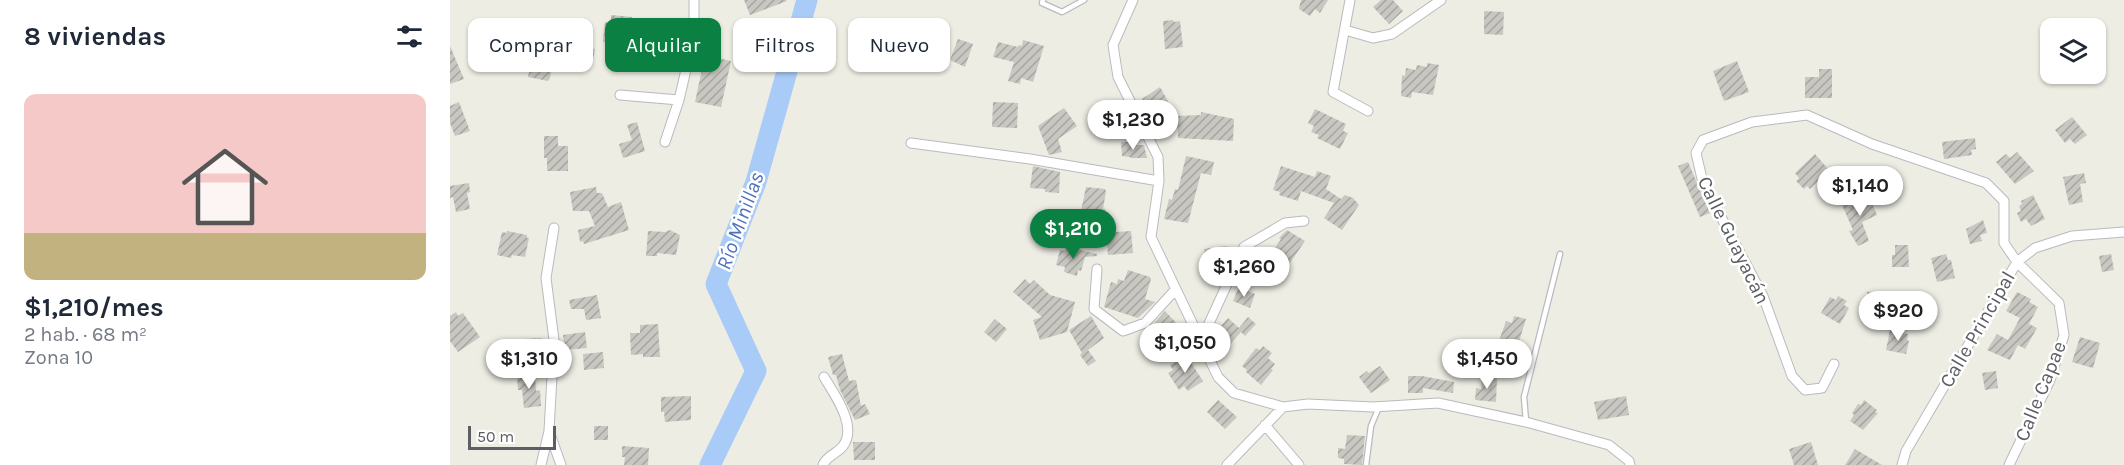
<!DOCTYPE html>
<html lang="es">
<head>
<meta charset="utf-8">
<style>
	body { margin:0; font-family:Karla,sans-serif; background:#f2f2f3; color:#1f2937; height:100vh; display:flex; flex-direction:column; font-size:22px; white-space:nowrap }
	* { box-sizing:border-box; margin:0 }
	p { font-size:20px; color:#747a83 }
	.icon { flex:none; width:33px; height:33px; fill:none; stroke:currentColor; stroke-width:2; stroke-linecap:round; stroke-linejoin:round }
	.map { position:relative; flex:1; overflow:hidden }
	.drawer { display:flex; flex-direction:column; background:#fff; width:450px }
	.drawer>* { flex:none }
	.banner { position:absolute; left:18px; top:18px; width:570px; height:54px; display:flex; gap:12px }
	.buttons { position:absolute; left:1590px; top:18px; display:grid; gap:12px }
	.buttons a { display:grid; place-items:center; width:66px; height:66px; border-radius:12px; background:#fff; box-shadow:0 2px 4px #0004; font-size:30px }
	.scale { position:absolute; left:18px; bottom:15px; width:88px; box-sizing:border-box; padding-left:6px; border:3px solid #5c5e63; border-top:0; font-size:16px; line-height:21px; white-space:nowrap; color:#5c5e63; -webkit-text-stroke:4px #fff; paint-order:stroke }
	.price { position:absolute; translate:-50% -51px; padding:0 14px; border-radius:21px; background:#fff; color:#222; font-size:20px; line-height:39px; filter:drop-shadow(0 2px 3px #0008) }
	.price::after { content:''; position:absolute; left:50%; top:36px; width:18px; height:14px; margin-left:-9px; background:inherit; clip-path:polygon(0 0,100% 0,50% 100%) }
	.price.selected { background:#0b8043; color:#fff }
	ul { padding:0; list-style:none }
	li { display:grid; align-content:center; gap:12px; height:318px; padding:0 24px }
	li span { display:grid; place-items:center; height:186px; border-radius:12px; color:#555 }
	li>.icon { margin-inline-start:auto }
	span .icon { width:108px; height:108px; fill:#fffc; stroke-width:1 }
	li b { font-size:26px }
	h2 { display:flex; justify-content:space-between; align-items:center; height:72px; padding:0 24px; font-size:26px }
	.chip { padding:0 21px; border-radius:12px; background:#fff; box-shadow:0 2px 4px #0004; font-size:21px; line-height:54px }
	.chip.selected { background:#0b8043; color:#fff }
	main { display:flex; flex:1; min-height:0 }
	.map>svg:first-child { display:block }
</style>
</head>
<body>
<main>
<section class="drawer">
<h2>8 viviendas<svg class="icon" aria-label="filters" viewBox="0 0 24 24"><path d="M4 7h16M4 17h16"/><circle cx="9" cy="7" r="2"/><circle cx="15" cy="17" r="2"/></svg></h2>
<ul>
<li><span style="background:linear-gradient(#f6c9c9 75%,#c2b280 0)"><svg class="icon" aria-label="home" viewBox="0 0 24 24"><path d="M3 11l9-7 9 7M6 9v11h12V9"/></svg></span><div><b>$1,210/mes</b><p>2 hab. · 68 m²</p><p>Zona 10</p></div></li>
</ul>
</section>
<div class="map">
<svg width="1674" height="465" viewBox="0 0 1674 465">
	<defs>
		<pattern id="building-hatch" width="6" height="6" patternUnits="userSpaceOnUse" patternTransform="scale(1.5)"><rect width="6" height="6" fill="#c9c7c1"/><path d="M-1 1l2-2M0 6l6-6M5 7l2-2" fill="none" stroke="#a6a5a0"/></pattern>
	</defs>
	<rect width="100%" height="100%" fill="#edede4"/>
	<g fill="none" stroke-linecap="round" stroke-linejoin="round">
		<path stroke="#a9cbf8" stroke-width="21" d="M260 465 306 371 266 284 306 182 357 0"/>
	</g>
	<path fill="url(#building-hatch)" d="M294 0H336L337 1 300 15Z
		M851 0H878L870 13 865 9 860 16 849 9Z
		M931 0H943L953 11 939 24 923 7Z
		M1034 11 1054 12 1053 35 1034 34Z
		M161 15 182 17 180 45 153 42 155 22 161 23Z
		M723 20 724 22 730 21 733 47 715 49 713 21Z
		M451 35 476 41 471 57 465 55 463 62 451 59 454 52 447 50Z
		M99 38 132 41 131 46 145 49 143 59H139L138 64 115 61V64L103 62 100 78 98 81 78 77 82 57 96 60Z
		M508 39 523 44 515 67 500 60Z
		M573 40 594 46 583 82 571 78 570 84 558 81 564 62 543 57 548 42 568 47 569 45 572 46Z
		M0 46 14 79 0 84Z
		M255 55 281 61 271 107 245 102Z
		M1287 61 1299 92 1274 101 1263 71Z
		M977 63 989 65 983 95 962 92 961 98 951 96 952 75 955 76 956 68 966 70 967 65 977 67Z
		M1369 69H1382V98H1355V77H1369Z
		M710 87 718 101 700 112 692 99Z
		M9 102 20 131 5 136 0 123V106Z
		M543 102 568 103 567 128 542 127Z
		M614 108 627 126 608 139 612 152 599 155 588 126Z
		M865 109 896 124 893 131 898 133 890 149 867 138 869 135 861 132 864 126 858 123Z
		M751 112 784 119 783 141 728 138 727 116 751 115Z
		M1622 117 1637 135 1625 144 1620 139 1615 143 1605 130Z
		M187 122 195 151 173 158 169 144 182 140 177 125Z
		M94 136H108V146H118V171H97V158H94Z
		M1525 138 1526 149 1521 150 1522 155 1494 159 1492 142Z
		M671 142H681L682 145H694L697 158H681L680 157 672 156Z
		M1567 152 1584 171 1565 184 1546 162 1556 154 1560 158Z
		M1365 154 1379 170 1360 189 1357 186 1354 189 1346 181 1349 178 1345 173Z
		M736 156 764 162 761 175 751 173 738 223 714 219 719 199 722 200 725 189 728 190Z
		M1238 162 1260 213 1250 217 1228 166Z
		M583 166 610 172 609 193 595 192V189L580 188Z
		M831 166 865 177 867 171 881 176 876 189 891 199 895 195 903 198 909 205 892 230 874 218 884 203 851 191 848 201 829 195 830 192 823 190Z
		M1634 173 1636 183 1630 184 1633 202 1619 205 1613 177Z
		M19 183 20 192 17 193 20 209 6 212 3 197 0 198V186Z
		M146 187 147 193H152L158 207 171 202 179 230 134 244 133 241 130 242 128 230 145 226 139 211H123L120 192Z
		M636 187 655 189 656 191 653 209 656 210 654 220 630 216Z
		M1418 194 1427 215 1412 222 1419 241 1408 246 1399 231 1403 230 1392 205Z
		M1583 195 1595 219 1581 226 1576 219 1571 222 1567 213 1571 211 1569 206 1572 204 1571 201Z
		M1533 220 1537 233 1530 235 1532 241 1520 244 1516 229Z
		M220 230 230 235 226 255 207 253V256H196L198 231 215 232Z
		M837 230 855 241 840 263 823 251 831 239 829 238Z
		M57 231 77 235V238H79L75 257 62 255 61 258 47 255 52 232 57 233Z
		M681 231 683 253 658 255 657 244 653 245 652 233Z
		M1445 245H1458L1459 267H1442V255H1445Z
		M777 246 779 260 776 261 777 267 757 272 754 249Z
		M616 247 647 254V256L635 257 631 271 628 270 627 276 614 272 615 267 606 265 610 250 615 251Z
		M1496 254 1498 260H1501L1505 278 1487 282 1481 258Z
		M1661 254 1664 270 1652 272 1649 256Z
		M678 270 700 277 701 279 695 299 705 302 688 318 654 307 661 282 667 284 668 279 674 281Z
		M575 279 580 284 584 280 600 295 625 302 617 332 590 340 583 320 592 317 563 292Z
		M789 287 805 294 800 308 783 301Z
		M1440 291V307L1418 309 1417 292Z
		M1567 292 1581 299 1579 302 1588 307 1579 324 1587 328 1575 349 1568 345 1560 360 1537 350 1547 334 1558 340 1570 318 1556 311Z
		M147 295 151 318 136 320 134 309H121L119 300Z
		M1388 296 1397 301 1394 305 1399 308 1390 324 1371 313 1380 297 1386 300Z
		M715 311 733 330 712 351 693 332 700 328Z
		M6 312 8 316 13 313 30 337 8 352 0 341V316Z
		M641 316 654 338 638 350 646 361 638 366 630 355 632 353 619 330Z
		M1064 316 1076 319 1067 348 1078 351 1073 365 1044 355 1056 321 1062 323Z
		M798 317 806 324 795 336 791 332 775 350 761 337 778 318 789 328Z
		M545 319 557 329 546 342 534 332Z
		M208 324 210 357H193V354L181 355 180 333H190V325Z
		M1440 330 1458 334 1457 340 1459 341 1456 354 1436 350Z
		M135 332 137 348 115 350 113 335Z
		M1630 337 1650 343 1643 368 1622 362Z
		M92 338 93 355 74 356 73 339Z
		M57 339 68 361 54 367 44 346Z
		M813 346 822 353 818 358 825 364 821 369 823 370 811 385 796 372 797 370 792 366 806 348 810 350Z
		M153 352 154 368 134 370 133 354Z
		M392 354 399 381 406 380 411 406 415 404 420 414 405 420 390 390 386 375H383L378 357Z
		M736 355 753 381 738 391 734 386 729 390 718 373 723 370 720 365Z
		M70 365 76 376 85 375 86 391 90 390 91 406 74 408 72 390H68L67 376H71Z
		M930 366 940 380 921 393 909 377 917 371 919 373Z
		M1546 371 1548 388 1535 390 1532 373Z
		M958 376H972L1004 382 1003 393 973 388V393H958Z
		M1032 378H1047L1046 402 1025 400 1026 388 1031 389Z
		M241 396V420L215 422 214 412H211V397Z
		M1176 396 1179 415 1148 420 1144 402Z
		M768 400 787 417 775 429 757 412Z
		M1414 400 1427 410 1425 412 1428 413 1413 430 1400 421 1404 415 1402 413 1408 404 1411 405Z
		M144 426H158V440H144Z
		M897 435 915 436 912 465 894 464V459L888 458V448L895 449Z
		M403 442H425V460H404Z
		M1361 442 1368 465H1344L1339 449Z
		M172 446 199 448 198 465H174L175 457H172Z
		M1405 449 1432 465H1395Z"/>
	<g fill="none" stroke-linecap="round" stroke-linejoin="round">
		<g stroke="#b9babf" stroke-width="7">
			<path id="lane" d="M593 0 592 3 612 12 634 0
				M1076 422 1074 397 1110 254
				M916 465 921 426 929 407"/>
		</g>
		<g stroke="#b9babf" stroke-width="11">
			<path id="street" d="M683 0 663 45 668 77 708 157 709 181 701 237 768 377 784 393 833 407 858 404 923 407 988 403 1076 422 1159 445 1179 461 1180 465
				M900 0 883 92 918 111
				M895 30 923 38 942 34 991 0
				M170 95 229 100
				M215 142 229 100 244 35V0
				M461 143 580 159 709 181
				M104 228 96 278 104 340 99 431 111 465
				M647 269 644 309 673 331 695 323 726 289
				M751 341 794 247 835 223 854 221
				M1384 364 1372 388 1355 390 1342 376 1313 296 1253 183 1246 153 1253 140 1302 122 1357 115 1422 144 1536 183 1554 201V243L1567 262 1609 303 1614 335 1600 380 1559 465
				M815 425 849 465
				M91 465 99 431
				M373 465C377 455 387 454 393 446 408 426 384 394 374 377
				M777 465 833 407
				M1452 465 1456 451 1567 262 1585 248 1622 236 1674 232"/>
		</g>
		<use href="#lane" stroke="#fff" stroke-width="4.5"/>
		<use href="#street" stroke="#fff" stroke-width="9"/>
	</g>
	<g text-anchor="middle" stroke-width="5" stroke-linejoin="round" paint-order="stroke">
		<g font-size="20" fill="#5c5e63" stroke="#fff">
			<text transform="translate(1284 240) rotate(64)" y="7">Calle Guayacán</text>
			<text transform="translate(1527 329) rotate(-60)" y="7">Calle Principal</text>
			<text transform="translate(1590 391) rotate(-68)" y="7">Calle Capae</text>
		</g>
		<g font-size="21" font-style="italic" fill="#4e73ba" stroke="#fff">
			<text transform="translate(290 221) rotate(-70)" y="7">Río Minillas</text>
		</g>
	</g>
</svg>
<div class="buttons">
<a><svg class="icon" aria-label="layers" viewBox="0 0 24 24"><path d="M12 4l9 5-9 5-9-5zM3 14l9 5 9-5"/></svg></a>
</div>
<div class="scale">50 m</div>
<b class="price" style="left:683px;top:151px">$1,230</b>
<b class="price" style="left:1410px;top:217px">$1,140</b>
<b class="price selected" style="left:623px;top:260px">$1,210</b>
<b class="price" style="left:794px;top:298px">$1,260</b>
<b class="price" style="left:1448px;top:342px">$920</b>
<b class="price" style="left:735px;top:374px">$1,050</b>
<b class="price" style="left:79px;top:390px">$1,310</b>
<b class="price" style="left:1037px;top:390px">$1,450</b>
<div class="banner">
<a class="chip">Comprar</a>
<a class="chip selected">Alquilar</a>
<a class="chip">Filtros</a>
<a class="chip">Nuevo</a>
</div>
</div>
</main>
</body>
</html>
